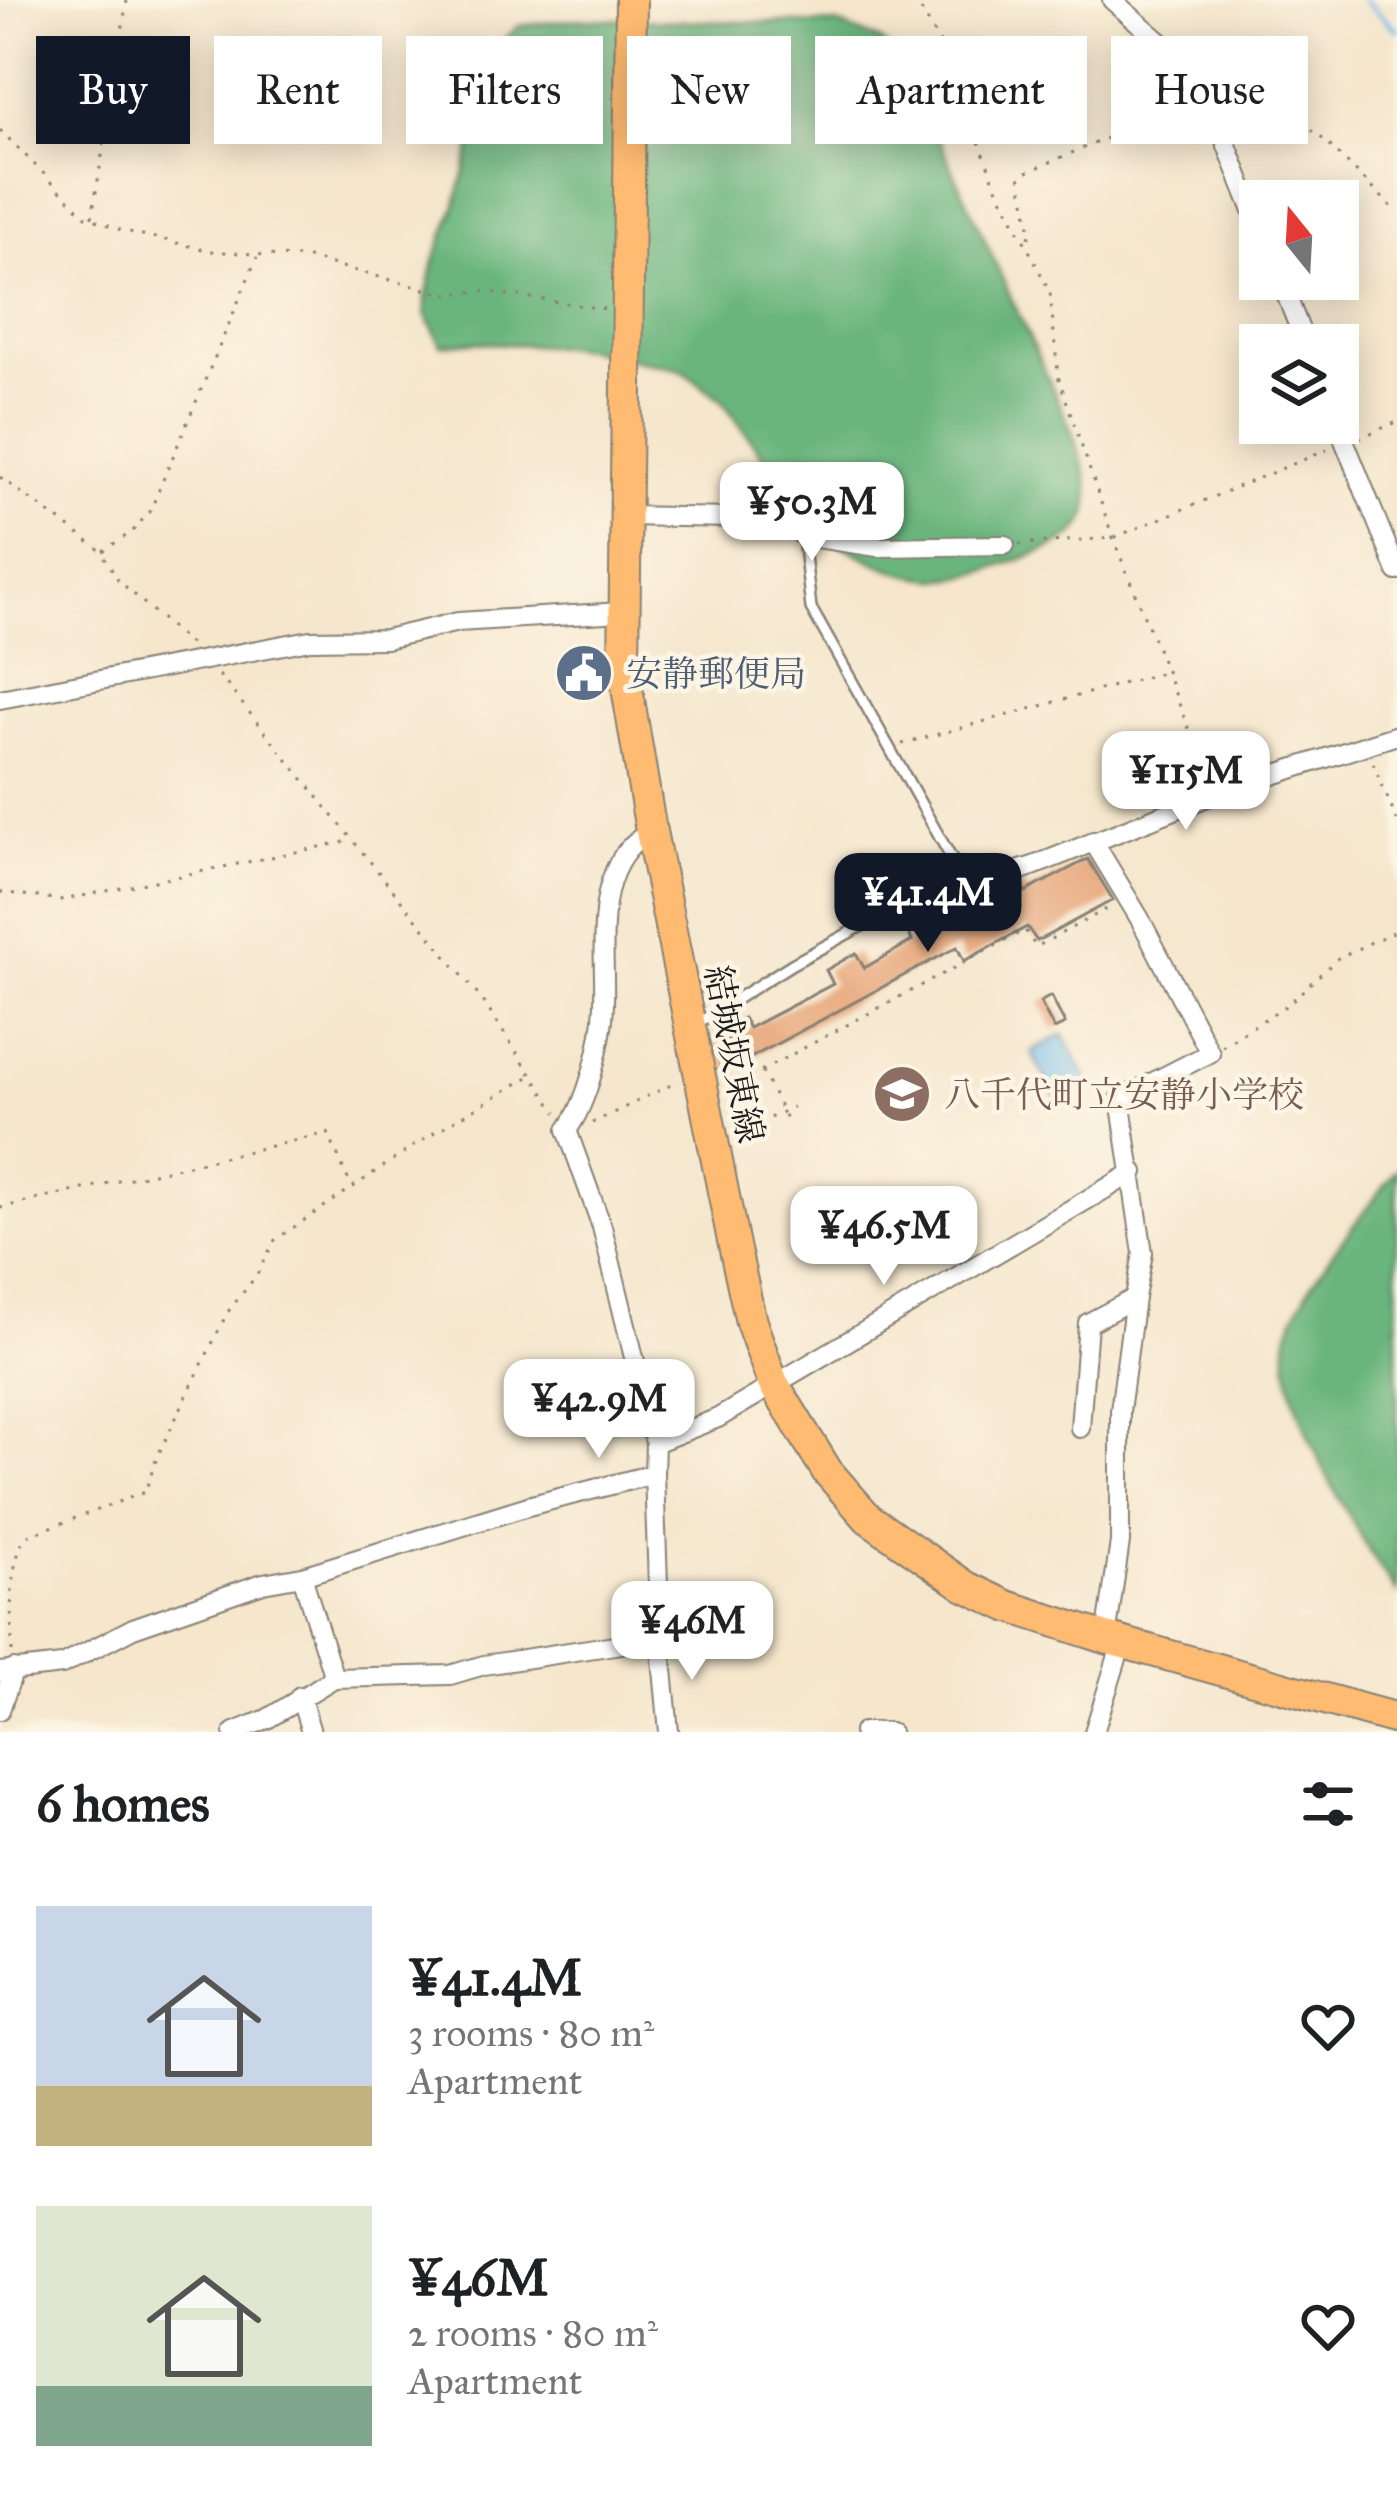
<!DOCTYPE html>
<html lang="en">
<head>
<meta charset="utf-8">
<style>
	body { margin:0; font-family:"IM FELL Great Primer","Noto Serif JP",serif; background:#f2f2f2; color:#202124; height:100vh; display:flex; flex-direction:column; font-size:45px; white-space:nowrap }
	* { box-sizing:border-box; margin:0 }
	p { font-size:39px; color:#757577 }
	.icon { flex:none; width:66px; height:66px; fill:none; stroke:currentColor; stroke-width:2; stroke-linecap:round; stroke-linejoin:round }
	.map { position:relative; height:1732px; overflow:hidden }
	.drawer { display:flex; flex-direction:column; background:#fff; flex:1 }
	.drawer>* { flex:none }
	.hud { position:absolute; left:36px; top:36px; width:1326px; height:108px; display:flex; gap:24px }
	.needle { width:78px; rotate:342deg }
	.buttons { position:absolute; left:1239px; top:180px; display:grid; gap:24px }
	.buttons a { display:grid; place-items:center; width:120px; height:120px; border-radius:0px; background:#fff; box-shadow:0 6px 30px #0003; font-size:60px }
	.price { position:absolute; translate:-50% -102px; padding:0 27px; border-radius:24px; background:#fff; color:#222; font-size:39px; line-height:78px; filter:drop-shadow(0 3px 6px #0008) }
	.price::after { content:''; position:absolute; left:50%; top:72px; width:36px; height:27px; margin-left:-18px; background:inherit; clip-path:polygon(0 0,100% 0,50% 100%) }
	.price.current { background:#111827; color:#fff }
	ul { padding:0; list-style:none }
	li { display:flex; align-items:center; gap:36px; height:300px; padding:0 36px }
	li span { display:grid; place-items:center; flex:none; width:336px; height:240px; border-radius:0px; color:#555 }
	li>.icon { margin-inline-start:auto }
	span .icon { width:144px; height:144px; fill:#fffc; stroke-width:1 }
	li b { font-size:51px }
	h2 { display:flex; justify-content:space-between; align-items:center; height:144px; padding:0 36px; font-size:51px }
	.tag { padding:0 42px; border-radius:0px; background:#fff; box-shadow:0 6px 30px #0003; font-size:42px; line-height:108px }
	.tag.current { background:#111827; color:#fff }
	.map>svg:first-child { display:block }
</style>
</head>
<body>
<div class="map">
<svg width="1397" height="1732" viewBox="0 0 1397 1732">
	<rect width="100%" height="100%" fill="#fcf5e5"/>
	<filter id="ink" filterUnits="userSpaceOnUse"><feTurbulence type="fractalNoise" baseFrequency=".00833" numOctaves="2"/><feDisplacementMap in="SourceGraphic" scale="24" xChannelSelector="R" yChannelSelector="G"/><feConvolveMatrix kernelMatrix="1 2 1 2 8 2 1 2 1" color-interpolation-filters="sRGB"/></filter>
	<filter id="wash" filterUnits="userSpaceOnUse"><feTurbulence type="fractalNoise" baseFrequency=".004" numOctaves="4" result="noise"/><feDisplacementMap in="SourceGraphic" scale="48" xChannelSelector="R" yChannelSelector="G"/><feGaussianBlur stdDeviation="2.7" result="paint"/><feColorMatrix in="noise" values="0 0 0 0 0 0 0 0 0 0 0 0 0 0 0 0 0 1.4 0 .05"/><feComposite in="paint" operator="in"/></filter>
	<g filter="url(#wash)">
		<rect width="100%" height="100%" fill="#f5e6cc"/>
		<path fill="#6ab57d" stroke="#43684c" stroke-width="3" d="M581 19 838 24 881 41 904 63 1070 427C1079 453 1100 498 1082 525 1072 541 1044 551 1027 557 962 580 932 591 868 559 848 549 830 540 813 525L722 400 682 370 582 348 470 342 441 345 426 314V299L434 261 455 208 499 44 519 26Z
			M1397 1170V1593C1360 1538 1271 1397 1289 1332 1303 1283 1365 1212 1397 1170Z"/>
		<path fill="#72bceb" stroke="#476c84" stroke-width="3" d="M1063 1034 1091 1086 1059 1103 1031 1052Z"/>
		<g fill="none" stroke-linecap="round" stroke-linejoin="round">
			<path stroke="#72bceb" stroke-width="4.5" d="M1364 0 1397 30"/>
		</g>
		<g id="blocks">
			<path fill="#e59f6f" d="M1088 859 1113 900 1037 941 1027 927 964 961 957 947 728 1070 716 1046 732 1038 726 1026 743 1018 749 1028 833 984 826 970 856 953 864 968 912 941 908 932 922 924 927 933 955 920 958 925 1013 895 1009 888 1021 884 1025 892Z
				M1051 996 1065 1024 1054 1029 1040 1002Z"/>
		</g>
	</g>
	<g filter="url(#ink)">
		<use href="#blocks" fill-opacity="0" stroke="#888174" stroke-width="3"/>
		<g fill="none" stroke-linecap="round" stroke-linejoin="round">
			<g stroke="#888174" stroke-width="14">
				<path id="service" d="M695 1025 792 964 871 921 962 889 958 870 811 608 803 538"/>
			</g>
			<g stroke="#888174" stroke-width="22">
				<path id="minor" d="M1112 0 1164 45 1207 95 1260 229
					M1280 279 1306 345
					M1337 423 1397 571
					M624 516 789 519 803 536 878 547 1005 545
					M0 699 310 640 386 639 458 622 622 612
					M651 831C590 864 606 946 604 1004 603 1040 588 1102 567 1130L602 1227 655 1443 654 1474
					M1093 841 1140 919 1210 1053 1120 1099 1143 1253 1135 1298
					M962 889 1033 866 1215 794 1397 735
					M1080 1428 1088 1323 1135 1298 1120 1411V1542L1106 1638
					M655 1443 718 1418 1134 1172
					M660 1638 669 1732
					M0 1672 62 1665 133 1628 263 1583 302 1576 528 1506 654 1474 660 1638 484 1665 450 1675 334 1678
					M300 1696 311 1732
					M0 1710 14 1669
					M234 1732 267 1719 334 1678 302 1576
					M863 1732H890
					M1094 1732 1122 1643"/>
			</g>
			<g stroke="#888174" stroke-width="34">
				<path id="primary" d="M631 0 624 670 651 831 733 1241 751 1322 773 1383 827 1471 868 1518 965 1586 1007 1606 1106 1638 1397 1719"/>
			</g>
			<path stroke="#888174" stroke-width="3" stroke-dasharray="3 9" stroke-linecap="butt" d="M915 0 943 48 995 183 1050 292 1058 376 1113 538 1209 779
				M1226 102 1245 108 1263 90 1324 140 1397 212
				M0 130 86 216 121 230 211 251 308 258 444 294 484 291 605 309
				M92 217 127 0
				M1029 238 1031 231 1020 175 1189 103
				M1359 438 1397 422
				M0 477 100 550 119 581 192 646
				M1019 544 1113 538 1327 450
				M103 551 132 532 150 511 257 257
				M219 675 482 1000 557 1113
				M902 744 1165 672
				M1373 763 1397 821
				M0 892 63 900 349 841
				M1222 1046 1287 1005 1338 958 1397 930
				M762 1072 788 1123
				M740 1082 1025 930 1036 947 1112 906
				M592 1123 675 1083
				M748 1128 793 1107
				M0 1208 328 1133 351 1186
				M12 1652C12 1614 7 1572 25 1537L145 1492 157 1457 227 1313 256 1276 275 1240 430 1135 532 1075"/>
			<use href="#service" stroke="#fff" stroke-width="9"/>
			<use href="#minor" stroke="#fff" stroke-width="18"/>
			<use href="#primary" stroke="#febb71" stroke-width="30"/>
		</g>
	</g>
	<defs>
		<g id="civic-disc" transform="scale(3)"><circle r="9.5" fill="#5c6f8a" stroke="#fcf5e5"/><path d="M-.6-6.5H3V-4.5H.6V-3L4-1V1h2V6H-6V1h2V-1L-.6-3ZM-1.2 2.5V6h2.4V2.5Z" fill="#fff"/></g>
		<g id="school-disc" transform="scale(3)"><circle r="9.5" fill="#8d6e63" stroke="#fcf5e5"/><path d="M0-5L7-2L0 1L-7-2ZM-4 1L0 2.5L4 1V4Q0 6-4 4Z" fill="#fff"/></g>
	</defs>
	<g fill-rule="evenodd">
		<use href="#civic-disc" x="584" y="673"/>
		<use href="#school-disc" x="902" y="1094"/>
	</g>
	<g text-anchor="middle" stroke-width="9" stroke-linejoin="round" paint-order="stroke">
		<g font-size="36" fill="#4e5e75" stroke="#fcf5e5" text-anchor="start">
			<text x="626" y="686">安静郵便局</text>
		</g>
		<g font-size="36" fill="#1c1c1c" stroke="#fcf5e5">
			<text transform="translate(735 1054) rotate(79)" y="13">結城坂東線</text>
		</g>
		<g font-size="36" fill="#785e54" stroke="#fcf5e5" text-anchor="start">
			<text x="944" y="1107">八千代町立安静小学校</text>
		</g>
	</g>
</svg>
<div class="buttons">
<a><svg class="needle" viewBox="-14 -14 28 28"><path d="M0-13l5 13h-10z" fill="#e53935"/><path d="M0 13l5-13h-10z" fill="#757577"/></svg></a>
<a><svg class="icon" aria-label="layers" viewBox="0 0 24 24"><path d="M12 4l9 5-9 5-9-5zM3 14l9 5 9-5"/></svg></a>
</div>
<b class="price" style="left:812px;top:564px">¥50.3M</b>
<b class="price" style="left:1186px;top:833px">¥115M</b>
<b class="price current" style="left:928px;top:955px">¥41.4M</b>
<b class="price" style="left:884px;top:1288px">¥46.5M</b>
<b class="price" style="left:599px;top:1461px">¥42.9M</b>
<b class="price" style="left:692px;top:1683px">¥46M</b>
<div class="hud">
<a class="tag current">Buy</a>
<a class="tag">Rent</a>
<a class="tag">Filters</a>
<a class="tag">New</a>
<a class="tag">Apartment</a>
<a class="tag">House</a>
</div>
</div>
<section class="drawer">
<h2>6 homes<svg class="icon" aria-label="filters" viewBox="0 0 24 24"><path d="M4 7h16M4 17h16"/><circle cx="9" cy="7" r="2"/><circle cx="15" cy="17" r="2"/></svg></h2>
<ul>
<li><span style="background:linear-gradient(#c9d6e8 75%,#c2b280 0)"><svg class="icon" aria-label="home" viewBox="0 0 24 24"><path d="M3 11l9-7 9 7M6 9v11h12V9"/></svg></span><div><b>¥41.4M</b><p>3 rooms · 80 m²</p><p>Apartment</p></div><svg class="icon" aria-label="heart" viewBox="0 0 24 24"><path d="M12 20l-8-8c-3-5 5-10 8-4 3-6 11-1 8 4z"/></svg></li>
<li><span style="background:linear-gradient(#dfe7d0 75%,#7fa58c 0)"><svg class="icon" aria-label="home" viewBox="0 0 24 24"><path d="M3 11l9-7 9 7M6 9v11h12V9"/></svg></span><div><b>¥46M</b><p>2 rooms · 80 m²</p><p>Apartment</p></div><svg class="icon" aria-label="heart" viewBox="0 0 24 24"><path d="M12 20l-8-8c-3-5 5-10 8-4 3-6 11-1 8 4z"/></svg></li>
</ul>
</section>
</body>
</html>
